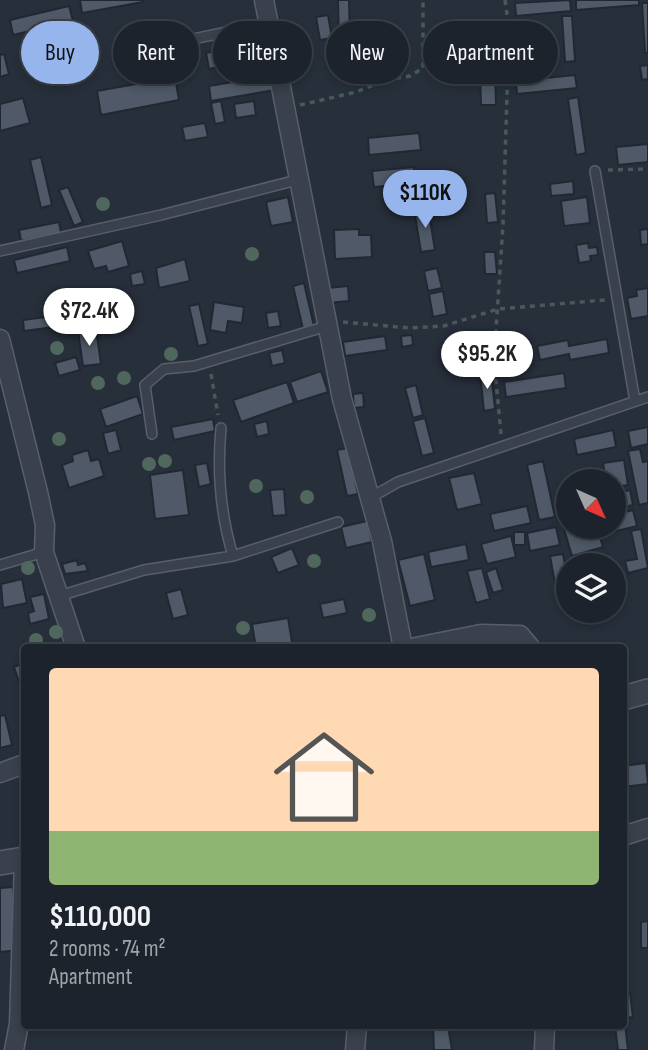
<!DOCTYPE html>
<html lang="en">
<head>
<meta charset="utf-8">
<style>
	body { margin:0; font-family:"Sofia Sans Condensed",sans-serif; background:#2a2f38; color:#f1f3f6; height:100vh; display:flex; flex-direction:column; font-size:26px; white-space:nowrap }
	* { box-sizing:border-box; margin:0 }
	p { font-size:23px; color:#a0a4a9 }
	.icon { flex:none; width:38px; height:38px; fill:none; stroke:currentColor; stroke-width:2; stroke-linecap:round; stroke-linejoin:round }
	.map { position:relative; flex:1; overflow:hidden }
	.panel { position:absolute; left:21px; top:644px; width:606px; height:385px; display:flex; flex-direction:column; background:#1d232c; border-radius:7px; box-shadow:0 4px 10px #0003,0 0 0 2px #3b4048 }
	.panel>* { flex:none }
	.top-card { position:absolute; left:21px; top:21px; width:607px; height:63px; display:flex; gap:14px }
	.needle { width:46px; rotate:135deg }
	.tools { position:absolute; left:556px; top:469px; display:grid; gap:14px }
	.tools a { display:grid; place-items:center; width:70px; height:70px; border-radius:50%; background:#1d232c; box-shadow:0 4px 10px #0003,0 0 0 2px #3b4048; font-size:35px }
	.price { position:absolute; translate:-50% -60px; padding:0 16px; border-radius:24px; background:#fff; color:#222; font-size:23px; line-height:46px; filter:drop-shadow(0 2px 4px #0008) }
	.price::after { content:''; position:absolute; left:50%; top:42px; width:21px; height:16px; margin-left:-10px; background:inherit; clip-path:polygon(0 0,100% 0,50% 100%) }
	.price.selected { background:#96b5ec; color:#111 }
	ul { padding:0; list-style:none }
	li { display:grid; align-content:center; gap:14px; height:371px; padding:0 28px }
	li span { display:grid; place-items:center; height:217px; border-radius:7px; color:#555 }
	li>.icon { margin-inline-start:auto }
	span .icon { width:126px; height:126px; fill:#fffc; stroke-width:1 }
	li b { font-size:30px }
	.chip { padding:0 24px; border-radius:32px; background:#1d232c; box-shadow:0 4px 10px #0003,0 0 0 2px #3b4048; font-size:24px; line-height:63px }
	.chip.selected { background:#96b5ec; color:#111 }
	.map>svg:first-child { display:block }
</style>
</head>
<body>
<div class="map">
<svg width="648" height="1050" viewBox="0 0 648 1050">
	<rect width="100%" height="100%" fill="#272f3b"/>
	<path fill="#505967" stroke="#212833" stroke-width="2" d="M80 0H143V2L82 13Z
		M338 0H349L350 40H339Z
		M570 0 571 11 516 16 515 3Z
		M576 0H639V5L576 10Z
		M642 3H648V53H645Z
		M69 6 73 21 13 35 10 20Z
		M328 15 332 38 320 40 316 17Z
		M562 16H572L575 61 565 62Z
		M371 23V35L356 36V24Z
		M496 26 497 57H485L484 27Z
		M266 41 269 57 209 69 206 53Z
		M4 54 9 74 0 77V55Z
		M648 65V79L642 80 640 66Z
		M455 69H474V84H455Z
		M480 70H495L496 105H481Z
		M273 75 275 90 211 101 209 86Z
		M575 75 577 88 517 94 516 81Z
		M175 77 179 100 101 115 97 91Z
		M578 97 586 153 576 155 568 99Z
		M23 98 30 123 0 131V104Z
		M221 101 225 122 215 124 211 103Z
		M254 101 256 115 236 118 234 104Z
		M205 123 208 137 185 141 182 127Z
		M419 133 421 150 369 155 368 138Z
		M648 144V162L618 165 616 147Z
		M41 157 52 205 41 208 30 160Z
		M414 167 415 183 374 187 372 171Z
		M573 181 574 194 551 196 550 184Z
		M68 187 83 222 74 226 59 190Z
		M495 193 498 222 487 223 485 194Z
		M288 197 293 222 271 226 266 202Z
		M587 197 590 223 564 226 561 201Z
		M428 207 435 250 421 252 414 209Z
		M59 222 61 233 21 241 19 230Z
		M359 229V235H371L372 257 335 259 334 230Z
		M648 229V244L641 245 640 230Z
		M122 241 129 266 108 272 106 266 94 269 88 251Z
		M588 243 589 248 597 247 598 255 590 256 591 261 579 263 576 245Z
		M67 247 70 261 17 273 14 260Z
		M484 252H495L497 274H485Z
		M185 259 190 281 159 288 156 268Z
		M437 268 442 288 428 291 424 271Z
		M142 271 145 284 132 286 130 274Z
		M304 283 314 326 303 329 293 286Z
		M348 286 349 301 328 303 327 288Z
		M648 288V316L631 319 627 298 637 296 636 290Z
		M443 291 447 314 433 317 429 294Z
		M214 302 244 307 242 323 228 321 226 333 210 330Z
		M199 304 208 344 198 346 189 306Z
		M278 311 281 326 268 328 266 313Z
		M68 314 69 325 24 331 23 320Z
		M96 329 101 364 83 366 78 331Z
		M412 335 413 345 402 347 401 336Z
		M385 336 387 350 345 356 343 342Z
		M607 339 609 353 570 360 569 354 540 360 537 346 568 340 569 346Z
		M282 350 285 363 272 366 269 353Z
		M76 357 80 370 59 376 55 363Z
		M479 359 480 367 460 369 459 362Z
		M321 371 328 392 297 402 290 382Z
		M491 372 495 409 484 411 480 373Z
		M564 373 566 388 506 397 504 382Z
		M287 382 294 403 241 422 233 400Z
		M416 385 423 415 413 418 405 388Z
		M363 393 364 407 354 408 353 394Z
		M137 396 143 414 106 427 100 409Z
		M425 418 434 453 422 456 413 421Z
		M213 419 215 431 174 440 171 427Z
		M267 421 269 434 257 437 254 424Z
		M648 427V444L631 448 628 431Z
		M116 430 121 450 108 454 103 433Z
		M613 430 616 447 577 455 574 439Z
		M348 448 358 494 347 496 337 450Z
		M640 449 643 462 648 461V503L639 505 628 451Z
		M88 450 91 461 99 459 104 476 69 488 62 465 73 461 72 455Z
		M624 460 628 485 614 487V481H606L603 463Z
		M543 461 555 517 539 520 527 465Z
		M207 463 211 484 199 487 195 465Z
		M183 470 189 515 155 519 150 475Z
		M474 473 482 504 457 510 449 478Z
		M284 489 286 515 273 516 270 490Z
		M630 490 633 505 614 509V494Z
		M527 506 531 523 494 531 490 514Z
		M633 510 637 526 604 534 602 527H614V515Z
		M367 521 372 542 346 548 341 527Z
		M556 527 560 545 530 551 527 533Z
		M573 527H597L603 547 572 556 564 529Z
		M641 529 648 568 628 573 625 561 637 559 631 531Z
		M514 532H525V545H514Z
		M511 536 516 557 487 564 481 544Z
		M466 544 469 560 431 567 428 552Z
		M292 548 299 565 278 573 271 557Z
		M424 554 435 600 410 606 398 560Z
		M563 554 569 587 556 589 550 556Z
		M606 554 608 565H585L584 559Z
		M77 560 78 565 85 563 88 571 65 574 62 564Z
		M482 568 490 599 476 603 467 571Z
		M496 568 503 590 493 593 486 572Z
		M22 579 27 603 3 608 1 584Z
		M181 589 188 615 173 619 166 593Z
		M44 594 49 619 30 624 28 613 34 611 30 597Z
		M344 599 347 613 323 618 320 604Z
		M288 618 293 648H256L252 624Z
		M24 663V680L19 682 14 667Z
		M5 715 12 745 0 748V716Z
		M646 763 648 784 623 787V766Z
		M13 887 18 950 0 952V888Z
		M648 921V948H641V922Z
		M623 993H630L633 1017 623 1018Z
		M625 1024 628 1050H618L615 1026Z
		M433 1026H448L452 1050H434Z"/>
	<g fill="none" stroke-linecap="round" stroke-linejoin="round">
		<g stroke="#585f6a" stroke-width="12">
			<path id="service" d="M179 42 269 23
				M595 171 635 401
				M0 251 161 215 297 180
				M221 428C217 472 220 513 233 556
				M152 434 145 385 164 369 194 366 327 326
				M368 499 398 482 648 397
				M0 565 44 552
				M59 596 144 570 233 556 338 522"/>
		</g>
		<g stroke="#585f6a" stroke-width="21">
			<path id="minor" d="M264 0 342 399 382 541 403 648
				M0 339 38 492 45 525 44 552 76 648
				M411 648 481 634 520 635 531 648
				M0 773 24 764
				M623 836 648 828
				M14 1050 19 1024 24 859
				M355 1050 357 1026
				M544 1050 545 1026"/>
		</g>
		<g stroke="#585f6a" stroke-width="26">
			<path id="tertiary" d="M623 698 648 691
				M0 863 24 859"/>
		</g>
		<path stroke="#49595b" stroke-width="3.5" stroke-dasharray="5 5" stroke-linecap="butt" d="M300 105 356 92 386 80 410 76 423 68V0
			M608 170 648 169
			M343 322 410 328 444 326 498 309 605 300
			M211 374 218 415
			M501 434 494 360 503 225 509 29 505 0"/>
		<use href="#service" stroke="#3a414c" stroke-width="9"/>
		<use href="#minor" stroke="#3a414c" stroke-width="18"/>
		<use href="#tertiary" stroke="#3a414c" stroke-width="23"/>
	</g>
	<g fill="#4f675d">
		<circle cx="103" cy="204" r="7"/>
		<circle cx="252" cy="254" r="7"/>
		<circle cx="57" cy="348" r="7"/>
		<circle cx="171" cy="354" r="7"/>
		<circle cx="124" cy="378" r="7"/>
		<circle cx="98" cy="383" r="7"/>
		<circle cx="59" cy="439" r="7"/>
		<circle cx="165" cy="461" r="7"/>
		<circle cx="149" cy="464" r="7"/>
		<circle cx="256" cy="486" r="7"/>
		<circle cx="307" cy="497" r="7"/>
		<circle cx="314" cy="561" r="7"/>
		<circle cx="28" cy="568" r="7"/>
		<circle cx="369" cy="615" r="7"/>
		<circle cx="243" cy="628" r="7"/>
		<circle cx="56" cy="632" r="7"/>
		<circle cx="36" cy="640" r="7"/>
	</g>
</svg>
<div class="tools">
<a><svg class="needle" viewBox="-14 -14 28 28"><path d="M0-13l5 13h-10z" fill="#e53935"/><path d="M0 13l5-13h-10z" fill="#a0a4a9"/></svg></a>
<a><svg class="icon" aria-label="layers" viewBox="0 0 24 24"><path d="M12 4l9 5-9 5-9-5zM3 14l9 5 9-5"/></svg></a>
</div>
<b class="price selected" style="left:425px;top:230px">$110K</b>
<b class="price" style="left:89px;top:348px">$72.4K</b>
<b class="price" style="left:487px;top:391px">$95.2K</b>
<div class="top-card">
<a class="chip selected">Buy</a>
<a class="chip">Rent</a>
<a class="chip">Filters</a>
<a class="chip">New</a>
<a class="chip">Apartment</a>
</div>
<section class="panel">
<ul>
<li><span style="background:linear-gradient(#ffd9b3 75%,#8fb573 0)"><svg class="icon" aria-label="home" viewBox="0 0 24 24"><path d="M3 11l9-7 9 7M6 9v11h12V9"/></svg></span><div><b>$110,000</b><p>2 rooms · 74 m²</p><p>Apartment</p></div></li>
</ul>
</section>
</div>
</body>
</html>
